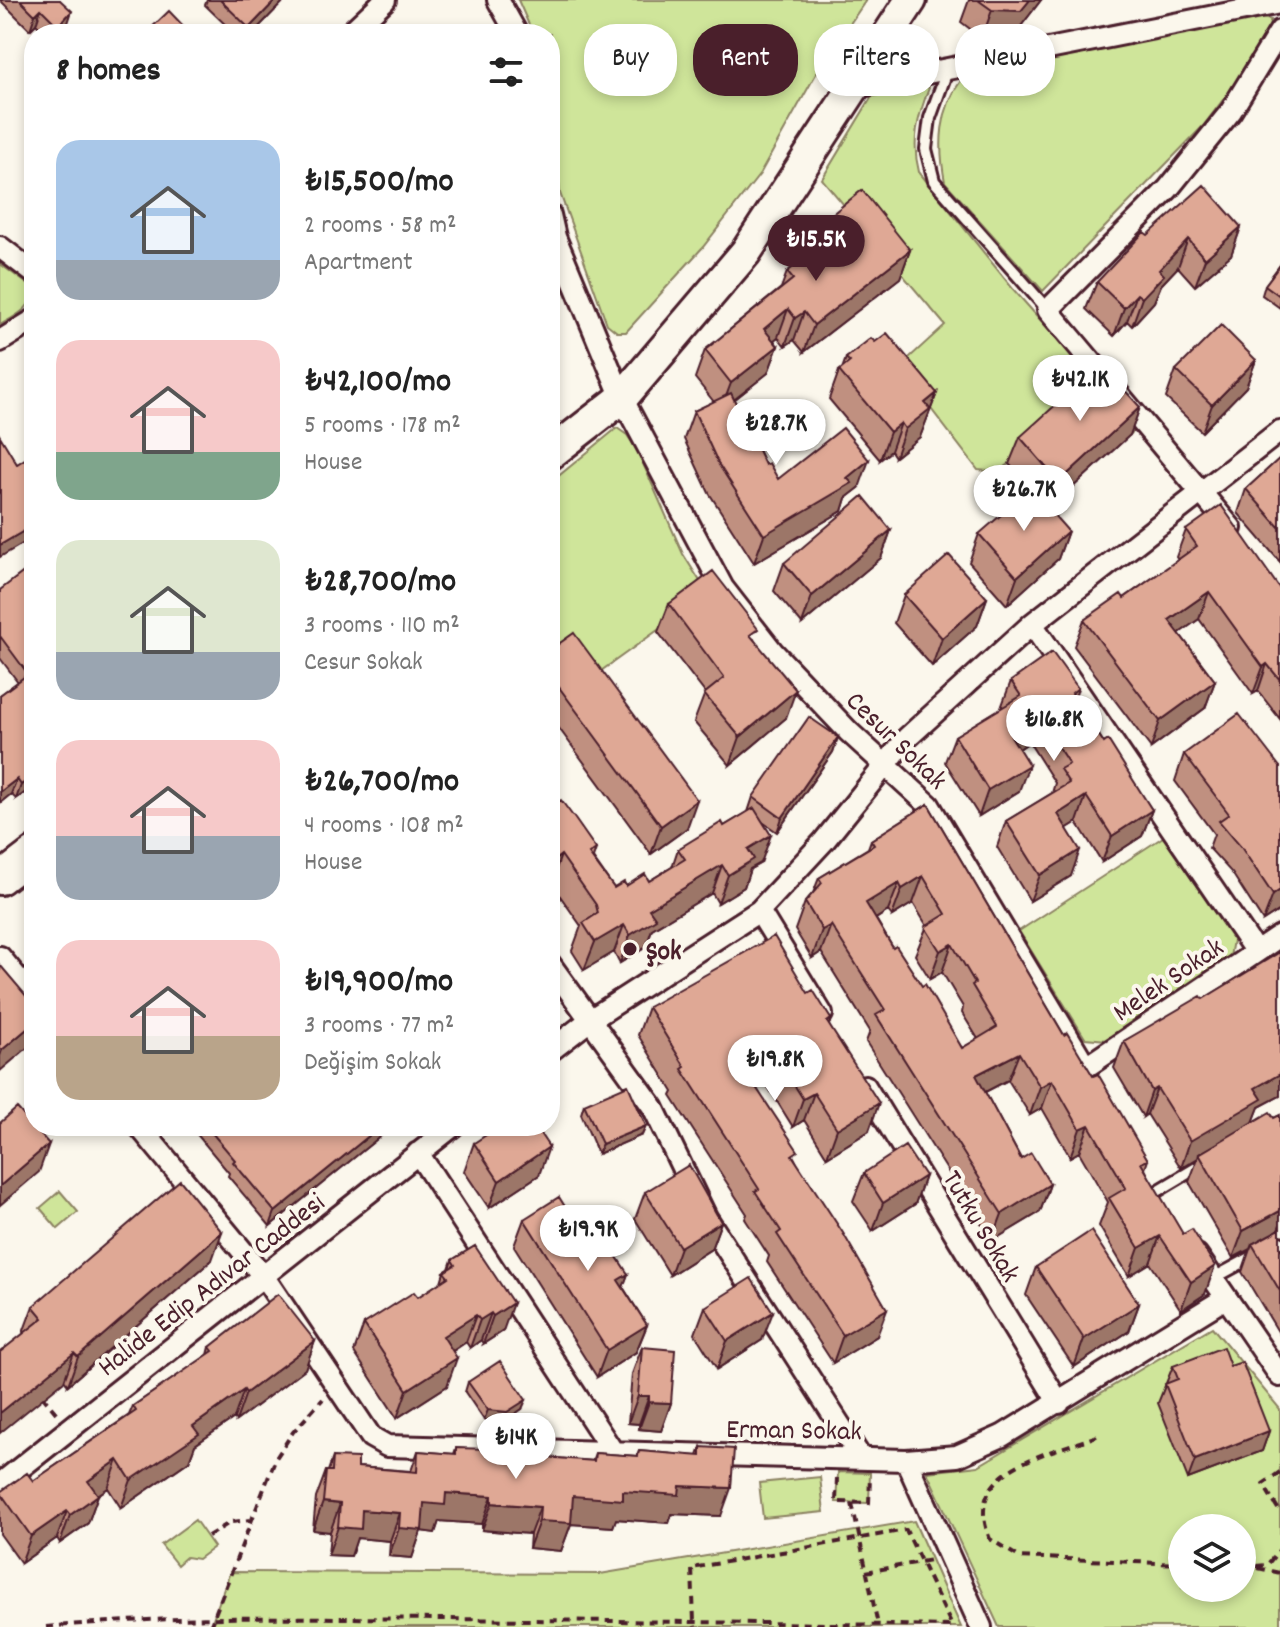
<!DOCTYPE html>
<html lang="en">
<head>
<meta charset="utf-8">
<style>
	body { margin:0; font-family:Dekko,sans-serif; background:#f6f6f6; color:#222; height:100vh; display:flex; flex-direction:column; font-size:30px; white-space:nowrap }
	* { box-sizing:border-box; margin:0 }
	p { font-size:26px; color:#767676 }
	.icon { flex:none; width:44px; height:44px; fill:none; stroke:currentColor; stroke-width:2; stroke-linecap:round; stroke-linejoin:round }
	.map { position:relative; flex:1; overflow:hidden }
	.side { position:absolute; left:24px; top:24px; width:536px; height:1112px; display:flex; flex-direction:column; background:#fff; border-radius:32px; box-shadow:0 4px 12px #0003 }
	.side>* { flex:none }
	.hud { position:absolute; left:584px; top:24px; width:576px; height:72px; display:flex; gap:16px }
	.fabs { position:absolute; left:1168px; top:1514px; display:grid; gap:16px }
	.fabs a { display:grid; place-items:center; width:88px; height:88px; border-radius:50%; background:#fff; box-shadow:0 4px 12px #0003; font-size:40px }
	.price { position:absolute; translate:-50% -68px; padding:0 18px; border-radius:28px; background:#fff; color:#222; font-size:26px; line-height:52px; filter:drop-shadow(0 2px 4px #0008) }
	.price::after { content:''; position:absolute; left:50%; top:48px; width:24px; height:18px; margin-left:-12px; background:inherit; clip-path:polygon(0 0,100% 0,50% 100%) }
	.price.current { background:#4a1f2b; color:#fff }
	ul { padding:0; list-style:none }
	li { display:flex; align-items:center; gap:24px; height:200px; padding:0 32px }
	li span { display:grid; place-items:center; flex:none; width:224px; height:160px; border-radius:24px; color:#555 }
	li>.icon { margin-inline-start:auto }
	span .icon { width:96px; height:96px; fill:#fffc; stroke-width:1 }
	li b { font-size:34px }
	h2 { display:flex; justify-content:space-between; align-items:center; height:96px; padding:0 32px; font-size:34px }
	.chip { padding:0 28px; border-radius:32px; background:#fff; box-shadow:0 4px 12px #0003; font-size:28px; line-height:72px }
	.chip.current { background:#4a1f2b; color:#fff }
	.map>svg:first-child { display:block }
</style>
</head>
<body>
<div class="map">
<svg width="1280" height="1627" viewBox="0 0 1280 1627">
	<rect width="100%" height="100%" fill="#fbf7ec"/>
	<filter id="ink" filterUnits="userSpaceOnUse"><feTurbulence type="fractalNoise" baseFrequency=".0125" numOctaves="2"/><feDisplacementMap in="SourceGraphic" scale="16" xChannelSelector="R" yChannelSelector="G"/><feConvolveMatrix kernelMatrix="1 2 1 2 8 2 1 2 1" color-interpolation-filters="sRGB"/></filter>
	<g filter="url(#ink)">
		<path fill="#cfe59a" stroke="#8c8262" stroke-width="2" fill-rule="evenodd" d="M518 0H866L816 74 760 174 703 247 626 332H617L607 324 560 193 550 85V34H533Z
			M1252 16 1271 20 1269 26 1235 84 1203 126 1043 291 945 182C938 145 939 110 962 79Z
			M921 83 929 88C918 116 911 141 919 172L1013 289 1136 428 1130 435 1091 392 1009 464 998 472 978 470 899 367 945 325 822 179 874 93Z
			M0 264 33 288C34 309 15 316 0 325Z
			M617 428 627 435 637 450 683 554 708 594 587 681 550 652V483Z
			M1163 837 1233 940 1230 957 1107 1040 1085 1038 1019 931Z
			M60 1191 78 1212 58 1229 40 1208Z
			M1212 1327 1280 1409V1627H999L927 1472 978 1466ZM1182 1528H1242V1588H1182Z
			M838 1472 870 1473 869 1503 836 1502Z
			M820 1477 824 1512 763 1518 759 1483Z
			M195 1520 214 1547 198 1559 186 1557 177 1565 161 1545Z
			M914 1521 961 1627H210L230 1572 600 1574Z"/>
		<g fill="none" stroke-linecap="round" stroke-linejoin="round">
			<g stroke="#4a1f2b" stroke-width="16">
				<path id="lane" d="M948 68 930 118 926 149 934 181 1048 310
					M1156 1192 1203 1164
					M1212 1279 1280 1242"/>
			</g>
			<g stroke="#4a1f2b" stroke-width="26">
				<path id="street" d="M498 0 517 34
					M349 34 385 0
					M852 88 1280 3
					M550 215 555 237 622 398 723 588 773 652 849 732 929 805 1079 1055
					M0 247 34 273
					M0 341 34 320
					M1231 528 1048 310 1168 189 1231 111 1280 31
					M1032 624 1256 952
					M759 911 822 1014
					M0 957 34 998
					M550 964 653 1107 706 1217 861 1458
					M550 1051 590 1020 759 911 824 841 907 738 1032 624 1280 431
					M1086 1067 1280 936
					M865 1086 1059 1403
					M139 1126 264 1277 371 1437 387 1446 906 1460 957 1456 1002 1436 1224 1299
					M418 1153 613 1452
					M1197 1255 1280 1376
					M906 1460 981 1627
					M0 1484 453 1126"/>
			</g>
			<g stroke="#4a1f2b" stroke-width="36">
				<path id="secondary" d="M550 454 622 398 746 252 911 0
					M0 879 34 853"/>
			</g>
			<path stroke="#4a1f2b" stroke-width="4" stroke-dasharray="8 6" stroke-linecap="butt" d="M42 1396 57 1414
				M1097 1436C1049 1454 960 1468 990 1539L1019 1557 1182 1564
				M1280 1472 1263 1484 1280 1512
				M837 1478 836 1502 869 1503 870 1477
				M852 1503 878 1625
				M208 1536 231 1522 250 1520
				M1242 1567 1267 1565 1280 1549
				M1258 1568 1280 1573
				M866 1572 931 1560
				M46 1627C179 1614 311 1618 445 1619 614 1621 783 1623 952 1626L906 1530 692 1568 694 1622 695 1627
				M210 1627 276 1458 293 1432 323 1399"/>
			<use href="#lane" stroke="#fbf7ec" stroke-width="10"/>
			<use href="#street" stroke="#fbf7ec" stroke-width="20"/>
			<use href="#secondary" stroke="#fbf7ec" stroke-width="30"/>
		</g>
		<path fill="#c09080" stroke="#4a1f2b" stroke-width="2" fill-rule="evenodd" d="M0 0H60L67 26 59 34H46L36 24 30 30Z
			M207 0H285L252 34H235L205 5Z
			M969 0H1041L1011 39 982 38 961 22Z
			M825 220 910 250 900 278 804 352 794 340 785 346 778 337 774 340 778 346 768 373 734 400 765 465 778 479 859 488 846 498 842 511 754 563 709 493 684 439 694 411 714 402 695 378 705 350 781 288 787 272 816 249 815 247Z
			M1241 227 1231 255 1195 286 1178 267 1161 285 1154 302 1132 326 1127 321 1114 336 1086 309 1097 282 1148 235Z
			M1280 265V308L1262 295 1265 285Z
			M875 342 937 393 920 437 895 457 891 451 880 460 829 399 839 371 842 369 846 358Z
			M1256 360 1246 387 1202 432 1166 398 1176 370Z
			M1140 407 1130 435 1049 509 1009 464 1020 437Z
			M1280 458V562L1238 513 1246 489Z
			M891 530 881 558 802 624 774 591 784 563Z
			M1186 530 1280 589V719L1258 691 1253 694 1199 619 1179 633 1215 681 1205 708 1151 748 1074 646 1084 620 1124 598 1178 560 1176 557Z
			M1068 531 1058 559 1007 605 969 562 979 534Z
			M34 583V786L16 799 11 794 0 803V695L18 682 0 658V590Z
			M904 595 987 598 977 626 932 666 894 623Z
			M669 604 754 639 786 718 730 765 694 722 705 693 658 632Z
			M550 650 687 828 651 854 550 716Z
			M1011 681 1078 688 1075 698 1104 743 1152 810 1142 836 1102 862 1077 822 1067 828 1071 876 1030 901 997 847 1006 821 1052 793 1055 783 1029 742 1019 749V791L979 816 945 762 955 736 1001 708Z
			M838 737 833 752 777 832 764 823 761 863 750 869 744 887 718 903 712 893 652 929 646 947 620 963 614 952 584 970 572 951 581 926 551 883 550 884V798L596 849 593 858 614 888 626 886 649 881 672 867 678 849 724 826 748 812 753 797Z
			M1184 754 1280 767V910L1263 921 1232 873 1209 848 1214 834 1175 781Z
			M928 804 1064 1035 1093 1076 1148 1160 1145 1169 1205 1294 1181 1310 1150 1263 1129 1276 1099 1226 1108 1202 1079 1152 1070 1157 1042 1108 1030 1115 1008 1080 985 1092 1021 1159 1050 1184 1040 1212 992 1241 866 1042 870 1031 821 952 812 958 795 930 805 902 813 893 819 878 868 848 871 840ZM913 903 927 926 915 955 930 979 942 972 963 1007 962 1013 978 1039 962 1048 893 948 876 919 888 911 892 916Z
			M34 904V937L23 923 29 909Z
			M1280 952V1096L1259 1107 1253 1122 1274 1118 1280 1115V1335L1242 1272 1250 1249 1233 1258 1189 1182 1198 1158 1181 1168 1147 1114 1143 1117 1114 1068 1124 1041 1203 999Z
			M808 993 831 1019 829 1025 869 1131 827 1157 804 1120 793 1127 765 1082 756 1087 795 1159 877 1336 833 1363 767 1262 769 1256 745 1219 747 1214 671 1096 673 1092 638 1035 648 1007Z
			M584 1104 646 1126 642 1135 598 1154 581 1114Z
			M190 1126H385L382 1135 270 1226 228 1176 229 1173Z
			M474 1143 539 1175 489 1208 464 1171Z
			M864 1173 925 1176 915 1204 873 1231 853 1201Z
			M645 1192 721 1222 711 1249 670 1275 635 1219Z
			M524 1219 584 1237 628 1274 623 1287 647 1325 636 1352 597 1377 514 1246Z
			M475 1246 503 1331 483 1344 481 1340 470 1348 466 1342 453 1351 447 1386 397 1418 354 1352 364 1324 418 1297 441 1282 444 1272 449 1269 452 1260Z
			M212 1260 68 1385 23 1333 33 1306Z
			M1036 1267 1139 1304 1129 1331 1074 1367 1026 1295Z
			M705 1307 762 1340 717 1369 695 1334Z
			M315 1341 305 1369 236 1421 234 1418 195 1445 189 1461 121 1508 108 1488 98 1495 88 1523 60 1543 57 1538 21 1563 0 1534V1492L33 1481 129 1415 133 1406 208 1355 210 1347Z
			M642 1347 671 1403 661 1431 639 1429V1424L628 1423 632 1374Z
			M1173 1366H1230L1269 1431 1262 1451 1188 1479 1158 1403Z
			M468 1382 522 1409 503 1422 484 1420 465 1392Z
			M701 1447 721 1516 672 1514 669 1523 616 1519 613 1527 571 1524 561 1551 529 1548 530 1534 482 1530V1524L439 1521 435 1533 421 1531 412 1558 389 1556 390 1541 357 1538 351 1556 328 1555 330 1532 313 1530 316 1498 326 1471H328L333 1457 358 1467 411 1471 418 1451 454 1454 456 1448 532 1456 592 1461 595 1453 637 1456 639 1451 698 1456Z"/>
		<path fill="#9c7668" stroke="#4a1f2b" stroke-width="2" d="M276 0H285L252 34H246L249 28Z
			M1030 0H1041L1011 39 982 38 992 10Z
			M41 9 36 24 30 30 35 15Z
			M72 11 67 26 59 34H55L58 26Z
			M1241 227 1231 255 1195 286 1205 259Z
			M1188 239 1178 267 1161 285 1154 302 1132 326 1142 298 1159 270Z
			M910 250 900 278 804 352 814 325Z
			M1137 294 1127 321 1114 336 1124 308Z
			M788 309 778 337 754 356 764 329Z
			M804 312 794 340 785 346 795 318Z
			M778 346 768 373 721 410 731 383Z
			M1256 360 1246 387 1202 432 1212 405Z
			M937 393 920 437 895 457 905 429 925 403Z
			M1140 407 1130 435 1049 509 1059 482Z
			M901 423 891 451 880 460 890 432Z
			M869 460 859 488 846 498 842 511 754 563 764 535 847 478Z
			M34 525V537L0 557V545Z
			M891 530 881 558 802 624 812 596Z
			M1068 531 1058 559 1007 605 1017 577Z
			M1209 592 1199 619 1160 647 1169 620Z
			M987 598 977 626 932 666 942 638Z
			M1267 664 1258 691 1253 694 1263 667Z
			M1215 681 1205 708 1151 748 1160 721Z
			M796 690 786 718 730 765 740 737Z
			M1038 716 1029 742 1001 762 1011 736Z
			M838 737 833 752 777 832 782 818Z
			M1029 765 1019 791 979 816 988 790Z
			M34 775V786L16 799 21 785Z
			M17 779 11 794 0 803V792Z
			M1086 796 1077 822 1048 840 1058 814Z
			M697 800 687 828 651 854 661 826Z
			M1152 810 1142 836 1102 862 1112 836Z
			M771 835 761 863 750 869 744 887 718 903 728 875 748 849Z
			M1080 850 1071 876 1030 901 1040 875Z
			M561 855 551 883 550 884V867L551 863Z
			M722 865 712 893 652 929 646 947 620 963 630 935 649 909Z
			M923 876 913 903 892 916 902 889Z
			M899 883 888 911 856 931 866 903Z
			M1280 890V910L1263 921 1273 895Z
			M624 925 614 952 584 970 595 942Z
			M831 925 821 952 812 958 822 930Z
			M952 944 942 972 930 979 940 951Z
			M34 1023V1039L33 1043 0 1071V1056L2 1050Z
			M1019 1053 1008 1080 966 1102 976 1075Z
			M775 1054 765 1082 736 1100 746 1072Z
			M1280 1074V1096L1259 1107 1252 1125 1199 1154 1198 1158 1181 1168 1190 1141 1255 1088Z
			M1052 1080 1042 1108 1030 1115 1040 1087Z
			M1157 1088 1147 1114 1143 1117 1152 1091Z
			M814 1093 804 1120 793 1127 803 1099Z
			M879 1103 869 1131 827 1157 837 1129Z
			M1089 1125 1079 1152 1070 1157 1080 1129Z
			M381 1126H385L382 1135 270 1226 275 1212Z
			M646 1126 642 1135 598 1154 602 1144Z
			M49 1144 39 1172 0 1205V1186Z
			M549 1147 539 1175 489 1208 499 1181Z
			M925 1176 915 1204 873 1231 883 1203Z
			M1050 1184 1040 1212 992 1241 1002 1214Z
			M1280 1211V1224L1276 1235 1252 1244 1250 1249 1233 1258 1243 1231Z
			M721 1222 711 1249 670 1275 680 1247Z
			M222 1232 212 1260 68 1385 78 1357Z
			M1160 1236 1150 1263 1129 1276 1139 1248Z
			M1215 1266 1205 1294 1181 1310 1191 1282Z
			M628 1274 618 1301V1280Z
			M513 1303 503 1331 483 1344 493 1316Z
			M1139 1304 1129 1331 1074 1367 1084 1339Z
			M887 1309 877 1336 833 1363 843 1335Z
			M773 1312 762 1340 717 1369 727 1341Z
			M491 1313 481 1340 470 1348 480 1320Z
			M476 1315 466 1342 433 1364 443 1336Z
			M647 1325 636 1352 597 1377 607 1350Z
			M315 1341 305 1369 236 1421 246 1393Z
			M74 1353 64 1381 0 1433V1413Z
			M457 1358 447 1386 397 1418 407 1390Z
			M244 1390 234 1418 195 1445 189 1461 121 1508 131 1480 193 1426Z
			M638 1396H649L639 1424 628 1423Z
			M526 1400 522 1409 503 1422 484 1420 488 1410Z
			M649 1402 671 1403 661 1431 639 1429Z
			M1269 1431 1262 1451 1188 1479 1195 1460Z
			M118 1460 108 1488 78 1508 88 1481Z
			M680 1486 731 1488 721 1516 672 1514 669 1523 616 1519 613 1527 571 1524 561 1551 529 1548 539 1521 573 1496Z
			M446 1493 492 1496 482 1524 439 1521 435 1533 421 1531 412 1558 389 1556 399 1528 424 1503Z
			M98 1495 88 1523 60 1543 70 1515Z
			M323 1502 340 1504 330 1532 313 1530Z
			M492 1503 540 1507 530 1534 482 1530Z
			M362 1510 400 1513 390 1541 357 1538 351 1556 328 1555 338 1527Z
			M67 1511 57 1538 21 1563 31 1536Z"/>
		<path fill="#dfa895" stroke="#4a1f2b" stroke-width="2" fill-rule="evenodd" d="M20 0H60L72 11 58 26 41 9 35 15Z
			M220 0H276L249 28Z
			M978 0H1030L1021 11 992 10Z
			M169 11 191 34H145Z
			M1204 185 1241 227 1205 259 1188 239 1159 270 1164 275 1142 298 1137 294 1124 308 1097 282 1144 232 1148 235Z
			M862 190 910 250 814 325 804 312 795 318 788 309 764 329 778 346 731 383 705 350 793 279 787 272 836 234 825 220Z
			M1280 265V296L1265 285Z
			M1221 325 1256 360 1212 405 1176 370Z
			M887 333 937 393 925 403 930 409 905 429 901 423 890 432 839 371 850 362 846 358 871 338 875 342Z
			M1101 364 1140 407 1059 482 1020 437Z
			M731 393 765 465 769 463 778 479 843 428 869 460 847 478 852 483 764 535 719 465 694 411Z
			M0 436 17 464 34 453V525L0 545Z
			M1280 458V528L1246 489Z
			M1031 489 1068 531 1017 577 979 534Z
			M863 496 891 530 812 596 784 563Z
			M1221 505 1280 589V680L1267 664 1263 667 1209 592 1169 620 1215 681 1160 721 1084 620 1121 594 1124 598 1197 546 1186 530Z
			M949 555 987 598 942 638 904 595Z
			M25 571 34 583V775L21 785 17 779 0 792V695L28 674 0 636V590Z
			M713 571 758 629 750 635 796 690 740 737 704 694 724 678 669 604Z
			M574 633 697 800 661 826 550 675V650Z
			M1052 652 1078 688 1072 693 1104 743 1108 740 1152 810 1112 836 1086 796 1058 814 1080 850 1040 875 1006 821 1069 783 1060 769 1069 764 1038 716 1011 736 1029 765 988 790 955 736 1021 696 1011 681Z
			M1239 714 1280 767V890L1273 895 1241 847 1219 821 1229 814 1184 754Z
			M809 717 838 737 782 818 753 797Z
			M550 798 555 804 561 800 575 819 596 849 589 854 614 888 624 882 626 886 645 874 649 881 685 859 678 849 722 822 724 826 754 808 771 835 748 849 754 859 728 875 722 865 649 909 656 919 630 935 624 925 595 942 583 923 598 913 596 905 561 855 551 863 550 860Z
			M928 804 1064 1035 1067 1033 1093 1076 1098 1074 1148 1160 1141 1163 1183 1234 1192 1229 1215 1266 1191 1282 1160 1236 1139 1248 1109 1198 1126 1188 1089 1125 1080 1129 1052 1080 1040 1087 1019 1053 976 1075 1021 1159 1031 1153 1050 1184 1002 1214 876 1015 885 1010 831 925 822 930 805 902 822 883 819 878 874 845 871 840ZM923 876 946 914 925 927 940 951 952 944 975 983 972 985 997 1027 962 1048 925 984 922 986 896 946 893 948 866 903 899 883 902 889Z
			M34 904V915L29 909Z
			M774 936 808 993 813 990 831 1019 827 1022 879 1103 837 1129 814 1093 803 1099 775 1054 746 1072 798 1151 792 1155 843 1233 887 1309 843 1335 777 1234 781 1231 755 1191 759 1189 682 1069 685 1067 648 1007Z
			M1280 952V1074L1255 1088 1262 1099 1190 1141 1157 1088 1152 1091 1124 1041 1201 996 1203 999Z
			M0 965 34 1005V1023L2 1050 0 1048Z
			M628 1085 646 1126 602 1144 584 1104Z
			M17 1108 49 1144 0 1186V1123Z
			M1270 1112 1274 1118 1280 1115V1211L1243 1231 1199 1154Z
			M206 1126H381L275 1212 233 1162 235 1160Z
			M500 1126H535L549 1147 499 1181 474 1143Z
			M905 1146 925 1176 883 1203 864 1173Z
			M689 1165 721 1222 680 1247 645 1192Z
			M180 1180 222 1232 78 1357 74 1353 0 1413V1352L43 1318 33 1306Z
			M559 1197 584 1237 598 1228 628 1274 618 1280 647 1325 607 1350 524 1219Z
			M1280 1229V1291L1252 1244Z
			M1091 1231 1139 1304 1084 1339 1036 1267Z
			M475 1246 513 1303 493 1316 491 1313 480 1320 476 1315 443 1336 457 1358 407 1390 364 1324 414 1292 418 1297 448 1277 444 1272 455 1265 452 1260Z
			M751 1278 773 1312 727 1341 705 1307Z
			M278 1294 315 1341 246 1393 244 1390 193 1426 199 1434 131 1480 118 1460 88 1481 98 1495 70 1515 67 1511 31 1536 0 1492 27 1473 33 1481 136 1411 133 1406 213 1351 210 1347Z
			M642 1347 675 1350 671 1403 649 1402V1396H638Z
			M1223 1347 1230 1366 1242 1362 1269 1431 1195 1460 1165 1384 1178 1379 1173 1366Z
			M500 1361 526 1400 507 1412 488 1410 468 1382Z
			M701 1447 734 1449 731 1488 680 1486 679 1495 623 1491V1500L573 1496 571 1523 539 1521 540 1507 492 1503V1496L446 1493 445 1505 424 1503 422 1530 399 1528 400 1513 362 1510 361 1529 338 1527 340 1504 323 1502 326 1471H332L333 1457 358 1458V1467L417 1472 418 1451 456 1454V1448L533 1450 532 1456 594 1461 595 1453 638 1456 639 1451 701 1456Z"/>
	</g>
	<circle fill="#4a1f2b" stroke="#fbf7ec" stroke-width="3" cx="630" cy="949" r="8"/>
	<g text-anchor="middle" stroke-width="8" stroke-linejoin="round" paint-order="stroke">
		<g font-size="28" fill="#4a1f2b" stroke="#fbf7ec">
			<text transform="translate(898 739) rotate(44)" y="10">Cesur Sokak</text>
			<text transform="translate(1167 978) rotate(-34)" y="10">Melek Sokak</text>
			<text transform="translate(983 1225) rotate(59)" y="10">Tutku Sokak</text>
			<text transform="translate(210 1283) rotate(-38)" y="10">Halide Edip Adıvar Caddesi</text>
			<text transform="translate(794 1428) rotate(1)" y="10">Erman Sokak</text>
		</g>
		<g font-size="28" font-weight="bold" fill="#4a1f2b" stroke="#fbf7ec" text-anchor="start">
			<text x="646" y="959">Şok</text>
		</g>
	</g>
</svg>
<div class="fabs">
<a><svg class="icon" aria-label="layers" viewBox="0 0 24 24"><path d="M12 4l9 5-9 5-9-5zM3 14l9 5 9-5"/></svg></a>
</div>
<b class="price current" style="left:816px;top:283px">₺15.5K</b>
<b class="price" style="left:1080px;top:423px">₺42.1K</b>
<b class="price" style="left:776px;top:467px">₺28.7K</b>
<b class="price" style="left:1024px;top:533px">₺26.7K</b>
<b class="price" style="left:1054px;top:763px">₺16.8K</b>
<b class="price" style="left:775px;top:1103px">₺19.8K</b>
<b class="price" style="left:588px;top:1273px">₺19.9K</b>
<b class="price" style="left:516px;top:1481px">₺14K</b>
<div class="hud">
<a class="chip">Buy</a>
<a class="chip current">Rent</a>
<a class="chip">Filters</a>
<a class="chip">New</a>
</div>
<section class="side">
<h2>8 homes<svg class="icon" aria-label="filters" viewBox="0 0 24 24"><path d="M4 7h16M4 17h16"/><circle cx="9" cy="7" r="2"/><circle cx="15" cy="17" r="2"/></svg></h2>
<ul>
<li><span style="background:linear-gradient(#a9c7e8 75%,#9aa5b1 0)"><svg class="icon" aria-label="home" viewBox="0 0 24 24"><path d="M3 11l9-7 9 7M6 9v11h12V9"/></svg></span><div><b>₺15,500/mo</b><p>2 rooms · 58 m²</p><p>Apartment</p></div></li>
<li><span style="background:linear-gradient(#f6c9c9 70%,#7fa58c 0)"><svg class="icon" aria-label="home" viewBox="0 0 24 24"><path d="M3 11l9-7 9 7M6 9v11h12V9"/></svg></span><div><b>₺42,100/mo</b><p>5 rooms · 178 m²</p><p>House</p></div></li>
<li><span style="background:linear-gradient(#dfe7d0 70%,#9aa5b1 0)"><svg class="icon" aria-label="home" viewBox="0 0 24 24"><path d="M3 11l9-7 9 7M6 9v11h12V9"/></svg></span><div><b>₺28,700/mo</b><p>3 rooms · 110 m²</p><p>Cesur Sokak</p></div></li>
<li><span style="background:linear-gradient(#f6c9c9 60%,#9aa5b1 0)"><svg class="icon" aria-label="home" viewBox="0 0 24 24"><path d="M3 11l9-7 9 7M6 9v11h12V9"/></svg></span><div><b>₺26,700/mo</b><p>4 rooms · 108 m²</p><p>House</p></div></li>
<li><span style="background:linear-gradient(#f6c9c9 60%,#b9a48a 0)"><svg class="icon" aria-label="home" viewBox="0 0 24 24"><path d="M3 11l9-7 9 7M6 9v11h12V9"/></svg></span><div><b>₺19,900/mo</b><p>3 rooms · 77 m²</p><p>Değişim Sokak</p></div></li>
</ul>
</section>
</div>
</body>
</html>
